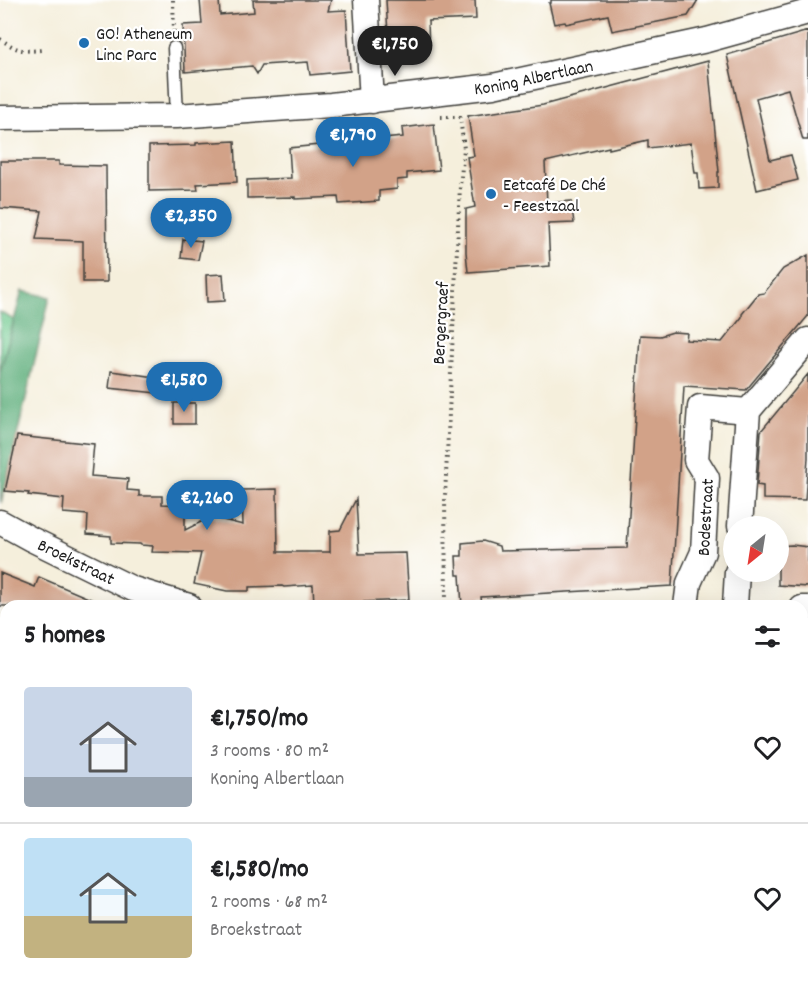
<!DOCTYPE html>
<html lang="en">
<head>
<meta charset="utf-8">
<style>
	body { margin:0; font-family:Dekko,sans-serif; background:#f2f2f2; color:#202124; height:100vh; display:flex; flex-direction:column; font-size:22px; white-space:nowrap }
	* { box-sizing:border-box; margin:0 }
	p { font-size:20px; color:#757577 }
	.icon { flex:none; width:33px; height:33px; fill:none; stroke:currentColor; stroke-width:2; stroke-linecap:round; stroke-linejoin:round }
	.map { position:relative; flex:1; overflow:hidden }
	.drawer { position:absolute; left:0px; top:600px; width:808px; height:386px; display:flex; flex-direction:column; background:#fff; border-radius:18px 18px 0 0; box-shadow:0 6px 24px #0002 }
	.drawer>* { flex:none }
	.needle { width:39px; rotate:210deg }
	.fabs { position:absolute; left:723px; top:516px; display:grid; gap:12px }
	.fabs a { display:grid; place-items:center; width:66px; height:66px; border-radius:50%; background:#fff; box-shadow:0 6px 24px #0002; font-size:30px }
	.price { position:absolute; translate:-50% -51px; padding:0 14px; border-radius:21px; background:#1f6fb2; color:#fff; font-size:20px; line-height:39px; filter:drop-shadow(0 2px 3px #0008) }
	.price::after { content:''; position:absolute; left:50%; top:36px; width:18px; height:14px; margin-left:-9px; background:inherit; clip-path:polygon(0 0,100% 0,50% 100%) }
	.price.active { background:#222; color:#fff }
	ul { padding:0; list-style:none }
	li { display:flex; align-items:center; gap:18px; height:150px; padding:0 24px }
	li+li { border-top:2px solid #e0e0e0 }
	li span { display:grid; place-items:center; flex:none; width:168px; height:120px; border-radius:6px; color:#555 }
	li>.icon { margin-inline-start:auto }
	span .icon { width:72px; height:72px; fill:#fffc; stroke-width:1 }
	li b { font-size:26px }
	h2 { display:flex; justify-content:space-between; align-items:center; height:72px; padding:0 24px; font-size:26px }
	.map>svg:first-child { display:block }
</style>
</head>
<body>
<div class="map">
<svg width="808" height="985" viewBox="0 0 808 985">
	<rect width="100%" height="100%" fill="#fff"/>
	<filter id="ink" filterUnits="userSpaceOnUse"><feTurbulence type="fractalNoise" baseFrequency=".0167" numOctaves="2"/><feDisplacementMap in="SourceGraphic" scale="12" xChannelSelector="R" yChannelSelector="G"/><feConvolveMatrix kernelMatrix="1 2 1 2 8 2 1 2 1" color-interpolation-filters="sRGB"/></filter>
	<filter id="wash" filterUnits="userSpaceOnUse"><feTurbulence type="fractalNoise" baseFrequency=".008" numOctaves="4" result="noise"/><feDisplacementMap in="SourceGraphic" scale="24" xChannelSelector="R" yChannelSelector="G"/><feGaussianBlur stdDeviation="1.35" result="paint"/><feColorMatrix in="noise" values="0 0 0 0 0 0 0 0 0 0 0 0 0 0 0 0 0 1.4 0 .05"/><feComposite in="paint" operator="in"/></filter>
	<g filter="url(#wash)">
		<rect width="100%" height="100%" fill="#f5efdc"/>
		<path fill="#72ca90" stroke="#477356" stroke-width="1.5" d="M0 312 14 320 0 372Z
			M0 731 6 741V851L0 852Z"/>
		<path fill="#5dae7a" stroke="#3c654b" stroke-width="1.5" d="M22 291 50 297 1 503 0 372Z
			M6 851V980H213L214 985H0V852Z"/>
		<g id="blocks">
			<path fill="#d2a288" d="M200 0H219L220 15 254 12 253 0H331L328 11 346 10 350 71 310 75 308 62 262 65 257 74 252 66 185 72 183 25 202 24Z
				M386 0H475L476 19 428 21 429 49 389 52Z
				M551 0H698L688 16 612 31 608 15 566 24 565 22 554 24 549 3H551Z
				M808 31V140H803L788 89 756 98 770 160 791 155 798 180 757 190 727 55Z
				M708 61 719 172H718V188L699 189 698 173H695L691 143 648 148V140L609 149V147L545 162 547 203 571 201 574 223 548 224 550 266 468 272 466 252V209L475 207 467 157 474 156 468 116 543 105Z
				M434 124 439 170 407 173V179L397 180V189L379 191V201L339 204 338 197 295 199V197L247 198V180L291 178 289 148 329 144V142L351 140V142L403 137 402 128Z
				M235 141 237 182 197 184 198 190 149 191V146L196 145V143Z
				M0 161H59V165L106 166 107 282H83V241L36 239 42 211 0 208Z
				M183 239 202 241 198 260 181 258Z
				M808 255V316L746 390 684 386 672 586 481 597 482 606H462L460 575H457L456 556H462V543L483 541 499 546 500 551 627 548 640 335 660 336 673 332 687 333 686 340 722 342 742 317V314L758 294 764 293 783 269Z
				M223 274 225 301 207 302 206 275Z
				M111 371 178 380 176 395 109 388Z
				M808 374V458L805 500 763 499V486L757 485 761 431Z
				M174 403H195V424H174Z
				M17 436 94 444 91 476 128 479 127 490 139 491V496H162V504L185 505V530L211 517 243 525 242 490 277 489 278 552H330V531L340 530 356 499 359 554 406 553 409 600 314 604 313 585 284 587 282 586 249 587V591H227L194 584 201 553 152 552 153 546 141 545 140 544 111 543V536L87 534 88 515 63 513 64 499 28 495 29 493 5 491Z
				M792 545 808 547V587L778 585V546Z
				M0 573 35 587 39 577 107 606H0Z"/>
		</g>
	</g>
	<g filter="url(#ink)">
		<use href="#blocks" fill-opacity="0" stroke="#3d3c39" stroke-width="1.5"/>
		<g fill="none" stroke-linecap="round" stroke-linejoin="round">
			<g stroke="#3d3c39" stroke-width="15">
				<path id="lane" d="M174 48 177 116"/>
			</g>
			<g stroke="#3d3c39" stroke-width="27">
				<g id="street">
					<path d="M366 0 372 101"/>
					<path id="s1" d="M0 118 177 116 331 105 493 86 707 40 808 12"/>
					<path id="s2" d="M0 522 31 539 133 589 189 606"/>
					<path d="M740 526 748 411 808 340"/>
					<path id="s3" d="M686 606 689 583 703 552 707 478 696 460 700 407 748 411"/>
					<path d="M735 606 737 572"/>
					<path d="M802 608H808"/>
					<path d="M802 855 808 856"/>
					<path d="M789 980V985"/>
					<path d="M522 985 525 980"/>
				</g>
			</g>
			<path stroke="#3d3c39" stroke-width="4" stroke-dasharray="1.5 4.5" stroke-linecap="butt" d="M173 0 174 32
				M0 39C17 50 21 52 42 50
				M441 117H460L464 149 460 186 445 496 446 606"/>
			<use href="#lane" stroke="#fff" stroke-width="12"/>
			<use href="#street" stroke="#fff" stroke-width="24"/>
		</g>
	</g>
	<g fill="#1f6fb2" stroke="#fff" stroke-width="2">
		<circle cx="84" cy="43" r="6"/>
		<circle cx="491" cy="194" r="6"/>
	</g>
	<g text-anchor="middle" stroke-width="4.5" stroke-linejoin="round" paint-order="stroke">
		<g font-size="18" fill="#1c1c1c" stroke="#fff" text-anchor="start">
			<text x="96" y="39">GO! Atheneum<tspan x="96" dy="21">Linc Parc</tspan></text>
			<text x="503" y="190">Eetcafé De Ché<tspan x="503" dy="21">- Feestzaal</tspan></text>
		</g>
		<g font-size="18" fill="#1c1c1c" stroke="#fff">
			<text dy="6" stroke="none"><textPath href="#s1" startOffset="536">Koning Albertlaan</textPath></text>
			<text transform="translate(440 323) rotate(-87)" y="6">Bergergraef</text>
			<text dy="6" stroke="none"><textPath href="#s3" startOffset="92">Bodestraat</textPath></text>
			<text dy="6" stroke="none"><textPath href="#s2" startOffset="86">Broekstraat</textPath></text>
		</g>
	</g>
</svg>
<div class="fabs">
<a><svg class="needle" viewBox="-14 -14 28 28"><path d="M0-13l5 13h-10z" fill="#e53935"/><path d="M0 13l5-13h-10z" fill="#757577"/></svg></a>
</div>
<b class="price active" style="left:395px;top:77px">€1,750</b>
<b class="price" style="left:353px;top:168px">€1,790</b>
<b class="price" style="left:191px;top:249px">€2,350</b>
<b class="price" style="left:184px;top:413px">€1,580</b>
<b class="price" style="left:207px;top:531px">€2,260</b>
<section class="drawer">
<h2>5 homes<svg class="icon" aria-label="filters" viewBox="0 0 24 24"><path d="M4 7h16M4 17h16"/><circle cx="9" cy="7" r="2"/><circle cx="15" cy="17" r="2"/></svg></h2>
<ul>
<li><span style="background:linear-gradient(#c9d6e8 75%,#9aa5b1 0)"><svg class="icon" aria-label="home" viewBox="0 0 24 24"><path d="M3 11l9-7 9 7M6 9v11h12V9"/></svg></span><div><b>€1,750/mo</b><p>3 rooms · 80 m²</p><p>Koning Albertlaan</p></div><svg class="icon" aria-label="heart" viewBox="0 0 24 24"><path d="M12 20l-8-8c-3-5 5-10 8-4 3-6 11-1 8 4z"/></svg></li>
<li><span style="background:linear-gradient(#bfe0f5 65%,#c2b280 0)"><svg class="icon" aria-label="home" viewBox="0 0 24 24"><path d="M3 11l9-7 9 7M6 9v11h12V9"/></svg></span><div><b>€1,580/mo</b><p>2 rooms · 68 m²</p><p>Broekstraat</p></div><svg class="icon" aria-label="heart" viewBox="0 0 24 24"><path d="M12 20l-8-8c-3-5 5-10 8-4 3-6 11-1 8 4z"/></svg></li>
</ul>
</section>
</div>
</body>
</html>
